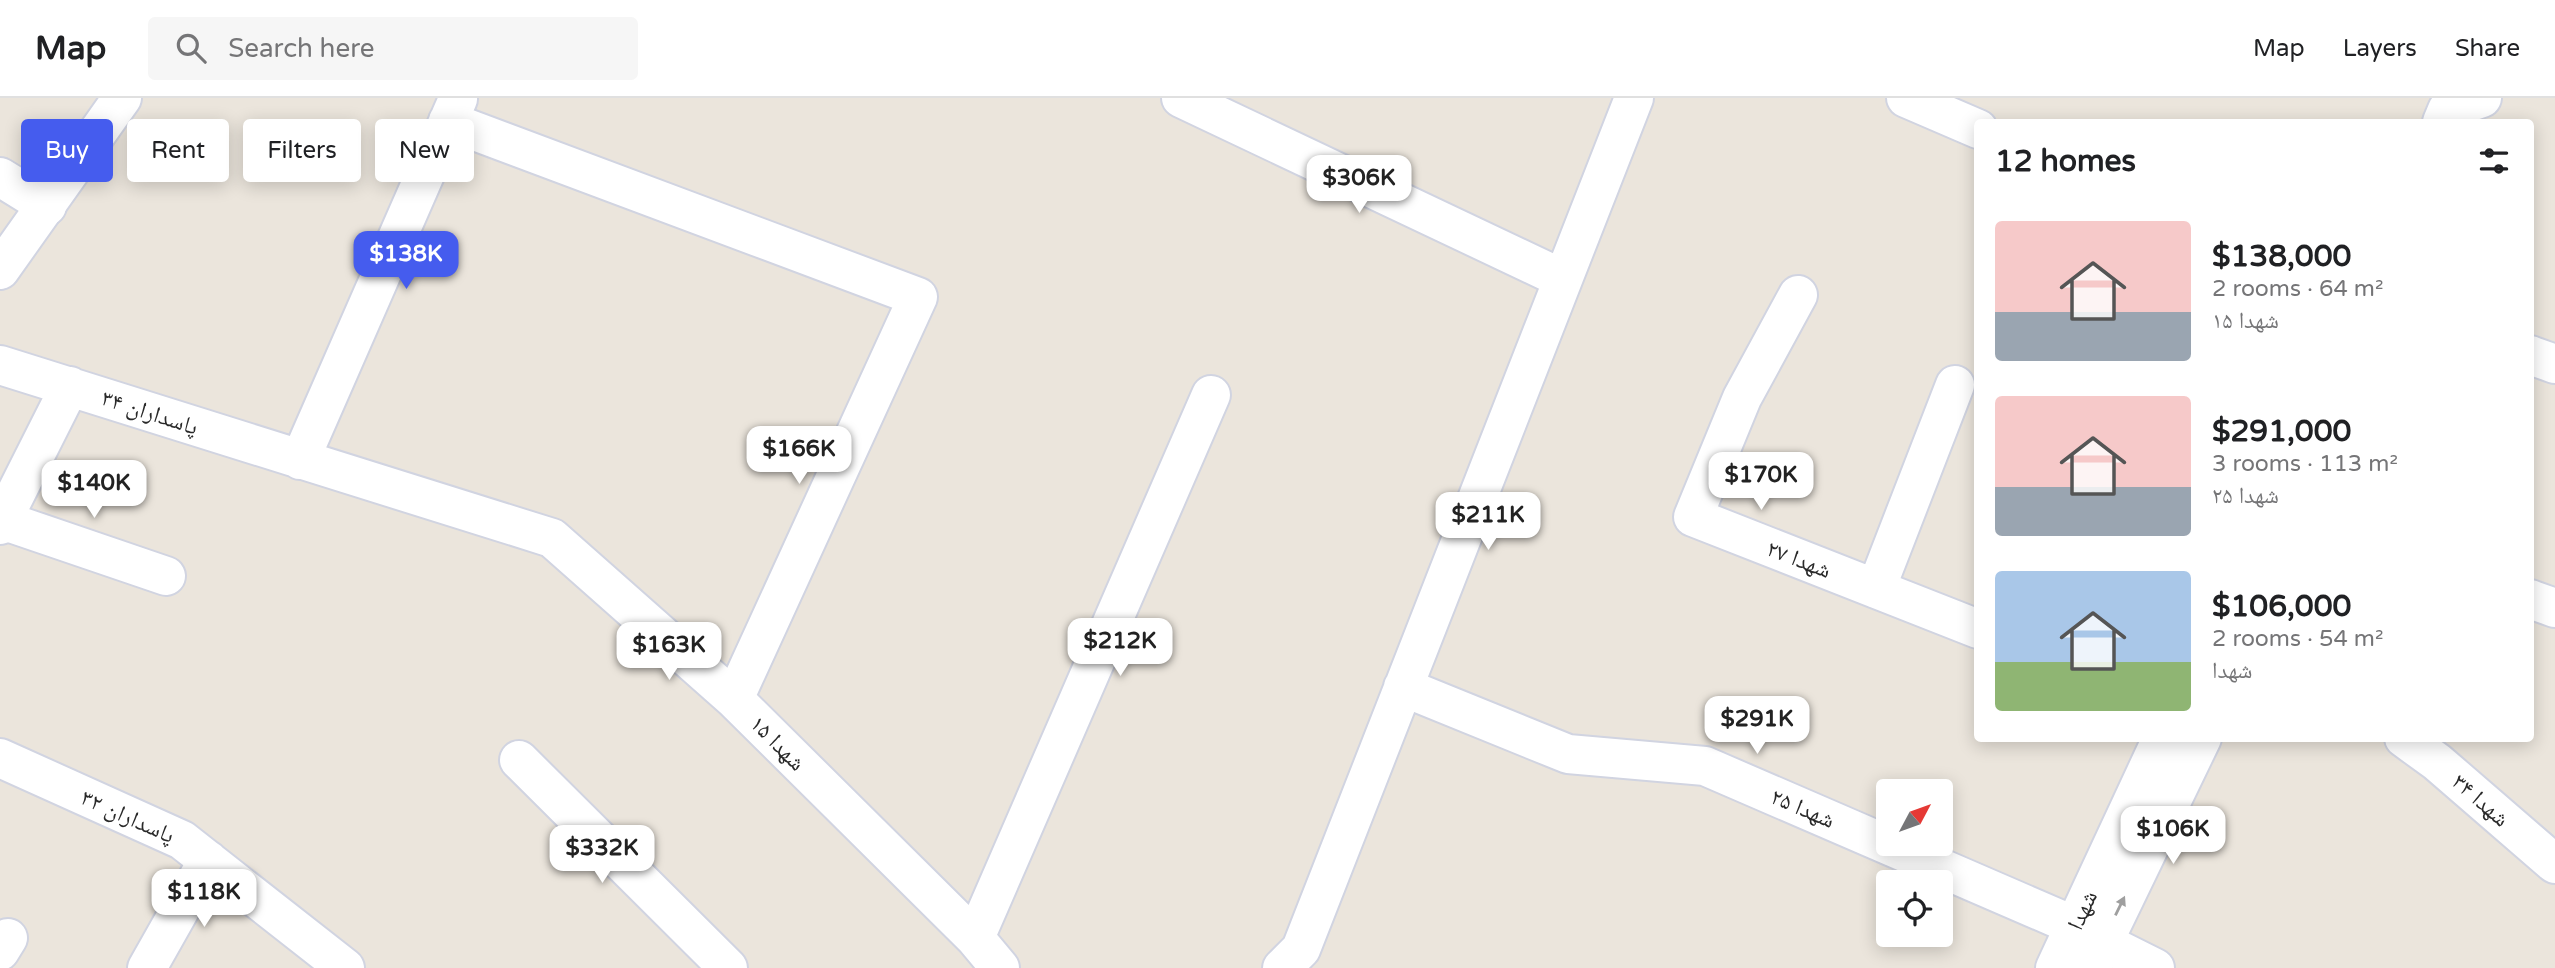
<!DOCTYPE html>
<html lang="en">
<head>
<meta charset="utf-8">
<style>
	body { margin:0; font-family:"Varela Round","Noto Naskh Arabic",sans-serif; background:#f6f6f6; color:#202124; height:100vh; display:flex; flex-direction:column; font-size:26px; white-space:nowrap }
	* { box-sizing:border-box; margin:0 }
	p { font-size:23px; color:#757577 }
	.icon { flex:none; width:38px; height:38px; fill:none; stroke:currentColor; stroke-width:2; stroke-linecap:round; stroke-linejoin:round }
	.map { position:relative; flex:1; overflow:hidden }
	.details { position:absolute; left:1974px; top:21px; width:560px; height:623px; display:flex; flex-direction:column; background:#fff; border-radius:7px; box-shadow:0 4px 18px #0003 }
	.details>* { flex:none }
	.hud { position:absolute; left:21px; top:21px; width:665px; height:63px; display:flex; gap:14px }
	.needle { width:46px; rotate:49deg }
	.controls { position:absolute; left:1876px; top:681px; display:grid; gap:14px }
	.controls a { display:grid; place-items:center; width:77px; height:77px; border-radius:7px; background:#fff; box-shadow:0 4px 18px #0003; font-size:35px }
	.price { position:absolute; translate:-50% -60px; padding:0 16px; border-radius:14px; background:#fff; color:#222; font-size:23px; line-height:46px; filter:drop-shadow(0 2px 4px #0008) }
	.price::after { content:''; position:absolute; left:50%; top:42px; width:21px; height:16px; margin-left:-10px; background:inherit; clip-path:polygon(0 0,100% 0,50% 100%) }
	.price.on { background:#455cee; color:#fff }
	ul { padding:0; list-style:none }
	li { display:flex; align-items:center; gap:21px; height:175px; padding:0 21px }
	li span { display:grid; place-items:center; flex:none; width:196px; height:140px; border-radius:7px; color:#555 }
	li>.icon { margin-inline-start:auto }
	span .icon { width:84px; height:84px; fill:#fffc; stroke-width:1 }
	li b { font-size:30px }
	h2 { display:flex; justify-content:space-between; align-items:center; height:84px; padding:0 21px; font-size:30px }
	.pill { padding:0 24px; border-radius:7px; background:#fff; box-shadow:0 4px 18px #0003; font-size:24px; line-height:63px }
	.pill.on { background:#455cee; color:#fff }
	header { display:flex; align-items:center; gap:42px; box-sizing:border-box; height:98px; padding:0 35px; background:#fff; border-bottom:2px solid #e0e0e0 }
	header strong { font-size:33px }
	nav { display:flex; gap:38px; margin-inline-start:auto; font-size:24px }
	.search { width:490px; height:63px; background:#f6f6f6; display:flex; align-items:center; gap:18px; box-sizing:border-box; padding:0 24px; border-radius:7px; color:#757577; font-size:26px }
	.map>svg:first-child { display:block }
</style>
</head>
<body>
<header>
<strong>Map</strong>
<div class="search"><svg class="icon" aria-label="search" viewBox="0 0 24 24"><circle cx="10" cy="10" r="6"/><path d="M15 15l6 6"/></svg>Search here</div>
<nav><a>Map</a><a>Layers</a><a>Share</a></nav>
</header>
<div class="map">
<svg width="2555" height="870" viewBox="0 0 2555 870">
	<rect width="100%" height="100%" fill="#ebe5dc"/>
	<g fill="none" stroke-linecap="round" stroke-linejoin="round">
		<g stroke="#d1d4e1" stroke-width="42">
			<path id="street" d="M1181 0 1563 181
				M1906 0 1978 31
				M448 23 918 199 734 601
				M0 79 47 108
				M1798 197 1742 300 1693 419 1978 531
				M2530 257 2555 266
				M0 267 552 440 734 601 975 840 1000 870
				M300 362 458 1
				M2 422 166 478
				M0 427 70 288
				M1876 491 1955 287
				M2530 501 2555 510
				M1403 589 1568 656 1705 668 2075 828
				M2404 640 2437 664 2555 766
				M0 660 182 742 345 870
				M519 662 728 870
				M975 840 1211 297
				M2103 844 2155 870
				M0 853 8 840
				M147 870 208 762
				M1282 870 1301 851 1634 0"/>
		</g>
		<g stroke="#d1d4e1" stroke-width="42">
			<path id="secondary" d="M2442 24 2447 12 2482 0
				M0 172 122 0
				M2055 870 2162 640
				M2091 870 2202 640"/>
		</g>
		<use href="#street" stroke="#fff" stroke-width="38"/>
		<use href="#secondary" stroke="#fff" stroke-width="38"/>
	</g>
	<defs><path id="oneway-solid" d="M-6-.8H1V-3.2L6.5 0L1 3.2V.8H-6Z" transform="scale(1.75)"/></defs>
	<use fill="#9f9f9f" href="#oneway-solid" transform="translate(2120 808) rotate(-64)"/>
	<g text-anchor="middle" stroke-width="7" stroke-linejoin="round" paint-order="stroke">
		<g font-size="23" fill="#292929" stroke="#fff">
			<text transform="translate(150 314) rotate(18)" y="8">پاسداران ۳۴</text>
			<text transform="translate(1799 461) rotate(21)" y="8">شهدا ۲۷</text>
			<text transform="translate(778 645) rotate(45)" y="8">شهدا ۱۵</text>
			<text transform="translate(2481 702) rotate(41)" y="8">شهدا ۳۴</text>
			<text transform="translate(1803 710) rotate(23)" y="8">شهدا ۲۵</text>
			<text transform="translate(128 718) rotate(24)" y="8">پاسداران ۳۲</text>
			<text transform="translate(2082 812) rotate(-65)" y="8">شهدا</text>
		</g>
	</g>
</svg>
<div class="controls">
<a><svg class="needle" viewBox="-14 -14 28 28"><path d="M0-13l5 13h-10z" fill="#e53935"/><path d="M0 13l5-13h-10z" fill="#757577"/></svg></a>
<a><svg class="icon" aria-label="locate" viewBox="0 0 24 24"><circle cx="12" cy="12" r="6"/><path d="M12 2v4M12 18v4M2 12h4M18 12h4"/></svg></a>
</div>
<b class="price" style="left:1359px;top:117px">$306K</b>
<b class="price on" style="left:406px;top:193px">$138K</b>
<b class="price" style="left:799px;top:388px">$166K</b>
<b class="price" style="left:1761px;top:414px">$170K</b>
<b class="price" style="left:94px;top:422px">$140K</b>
<b class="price" style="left:1488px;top:454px">$211K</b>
<b class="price" style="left:1120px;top:580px">$212K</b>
<b class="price" style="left:669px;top:584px">$163K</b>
<b class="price" style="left:1757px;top:658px">$291K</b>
<b class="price" style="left:2173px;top:768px">$106K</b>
<b class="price" style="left:602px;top:787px">$332K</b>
<b class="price" style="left:204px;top:831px">$118K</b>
<div class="hud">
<a class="pill on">Buy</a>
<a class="pill">Rent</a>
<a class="pill">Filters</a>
<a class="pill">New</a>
</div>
<section class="details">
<h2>12 homes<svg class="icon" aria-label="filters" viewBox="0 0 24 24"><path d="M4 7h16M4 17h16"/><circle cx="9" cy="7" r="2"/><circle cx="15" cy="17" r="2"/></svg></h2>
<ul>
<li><span style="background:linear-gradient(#f6c9c9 65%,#9aa5b1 0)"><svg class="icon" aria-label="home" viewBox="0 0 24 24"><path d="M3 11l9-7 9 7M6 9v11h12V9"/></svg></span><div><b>$138,000</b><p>2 rooms · 64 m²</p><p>شهدا ۱۵</p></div></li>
<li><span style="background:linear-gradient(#f6c9c9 65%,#9aa5b1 0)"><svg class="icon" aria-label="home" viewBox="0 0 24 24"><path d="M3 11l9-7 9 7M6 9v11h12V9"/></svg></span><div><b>$291,000</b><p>3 rooms · 113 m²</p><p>شهدا ۲۵</p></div></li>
<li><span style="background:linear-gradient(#a9c7e8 65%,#8fb573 0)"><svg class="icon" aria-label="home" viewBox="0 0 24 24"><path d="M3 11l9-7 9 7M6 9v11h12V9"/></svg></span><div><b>$106,000</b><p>2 rooms · 54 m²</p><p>شهدا</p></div></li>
</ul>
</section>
</div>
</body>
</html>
